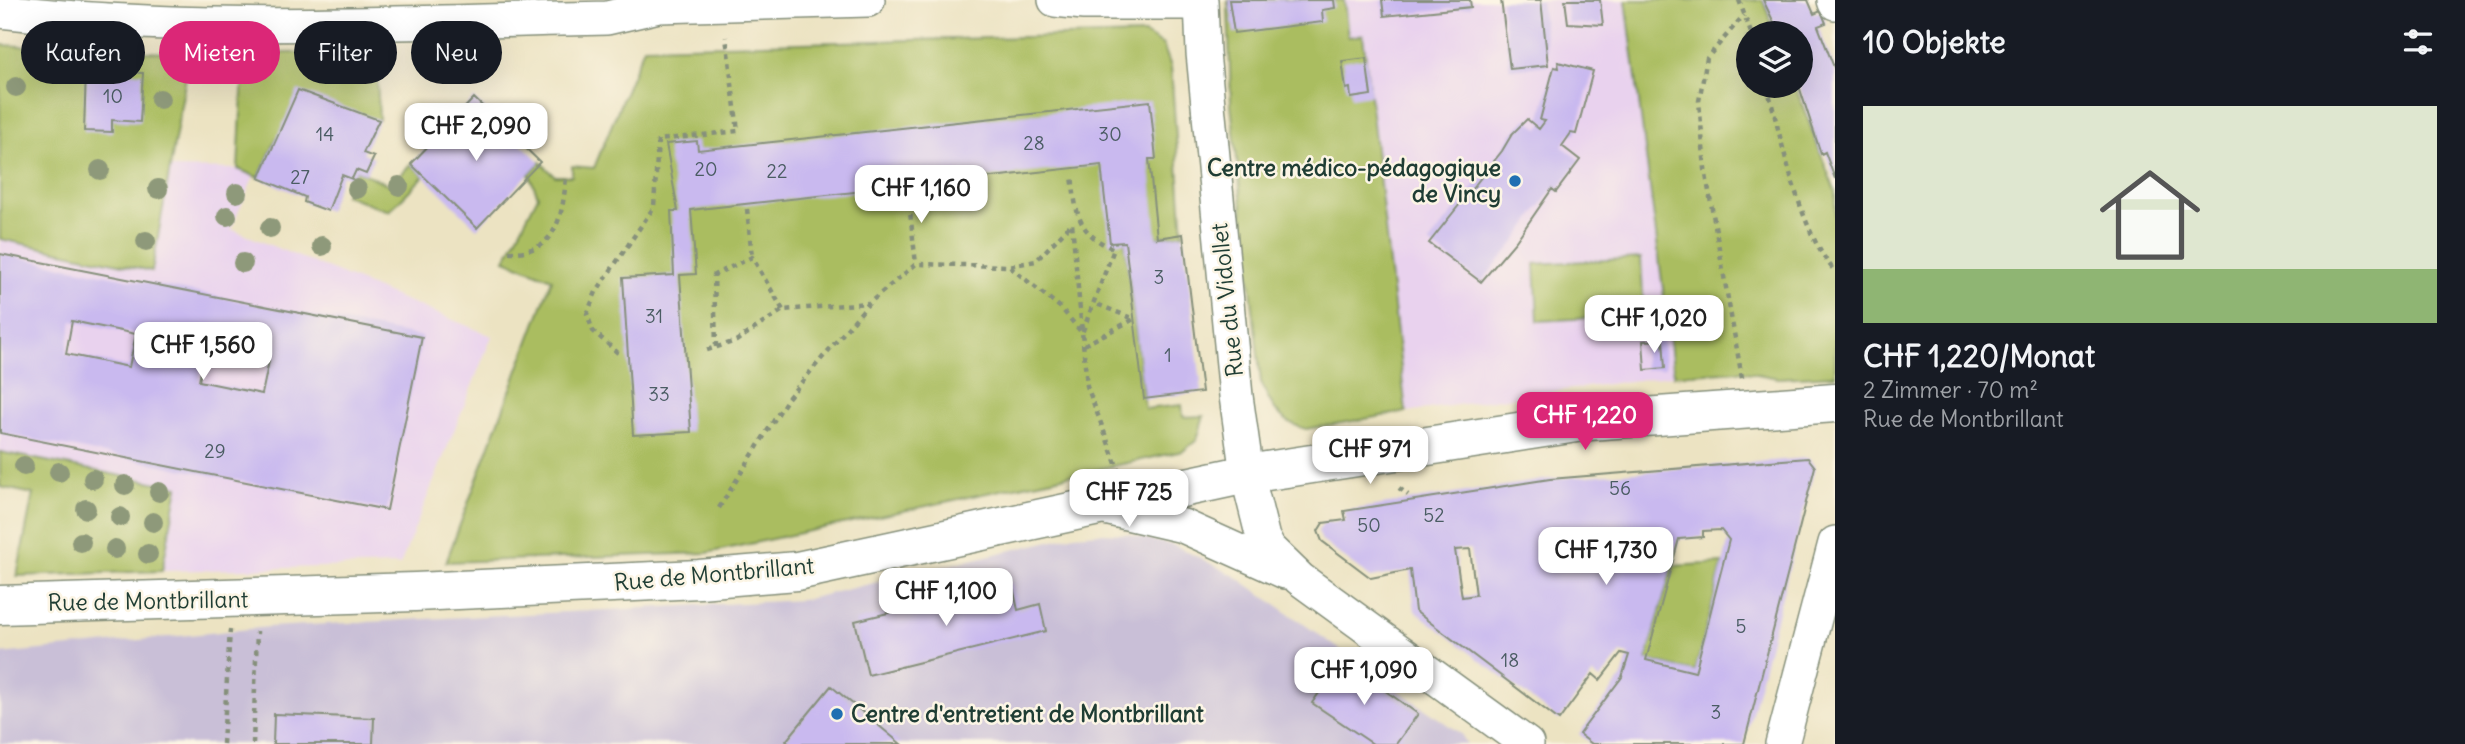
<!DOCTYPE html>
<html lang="de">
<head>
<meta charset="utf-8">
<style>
	body { margin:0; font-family:Delius,sans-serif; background:#242831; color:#f1f3f6; height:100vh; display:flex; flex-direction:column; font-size:26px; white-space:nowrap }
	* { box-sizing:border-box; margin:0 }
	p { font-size:23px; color:#9ea1a6 }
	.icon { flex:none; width:38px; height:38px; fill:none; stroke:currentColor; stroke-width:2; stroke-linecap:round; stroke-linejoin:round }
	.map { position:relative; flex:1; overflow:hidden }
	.drawer { display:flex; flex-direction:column; background:#171b24; width:630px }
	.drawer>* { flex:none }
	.guide { position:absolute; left:21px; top:21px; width:665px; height:63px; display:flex; gap:14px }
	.tools { position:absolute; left:1736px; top:21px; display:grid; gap:14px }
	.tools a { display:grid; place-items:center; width:77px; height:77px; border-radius:50%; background:#171b24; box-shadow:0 7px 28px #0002; font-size:35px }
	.price { position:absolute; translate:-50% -60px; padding:0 16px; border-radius:14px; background:#fff; color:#222; font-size:23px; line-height:46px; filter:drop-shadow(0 2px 4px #0008) }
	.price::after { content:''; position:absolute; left:50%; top:42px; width:21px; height:16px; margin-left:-10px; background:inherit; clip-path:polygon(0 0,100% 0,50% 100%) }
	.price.current { background:#db2777; color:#fff }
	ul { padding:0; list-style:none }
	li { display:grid; align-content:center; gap:14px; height:371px; padding:0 28px }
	li span { display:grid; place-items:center; height:217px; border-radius:0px; color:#555 }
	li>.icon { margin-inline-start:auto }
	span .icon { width:126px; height:126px; fill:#fffc; stroke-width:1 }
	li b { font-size:30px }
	h2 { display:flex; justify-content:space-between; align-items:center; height:84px; padding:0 28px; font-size:30px }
	.tag { padding:0 24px; border-radius:32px; background:#171b24; box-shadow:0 7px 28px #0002; font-size:24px; line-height:63px }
	.tag.current { background:#db2777; color:#fff }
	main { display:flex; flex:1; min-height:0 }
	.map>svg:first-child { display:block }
</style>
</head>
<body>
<main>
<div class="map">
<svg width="1835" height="744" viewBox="0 0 1835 744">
	<rect width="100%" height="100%" fill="#fcf5e5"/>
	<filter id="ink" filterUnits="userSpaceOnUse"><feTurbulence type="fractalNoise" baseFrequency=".0143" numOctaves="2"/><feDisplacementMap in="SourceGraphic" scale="14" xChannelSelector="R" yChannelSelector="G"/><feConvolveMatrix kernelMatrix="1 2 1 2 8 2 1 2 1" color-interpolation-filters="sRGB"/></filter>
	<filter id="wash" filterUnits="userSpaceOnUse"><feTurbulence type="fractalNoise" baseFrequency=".00686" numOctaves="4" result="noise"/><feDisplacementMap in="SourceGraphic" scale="28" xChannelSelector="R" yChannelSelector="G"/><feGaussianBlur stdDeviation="1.57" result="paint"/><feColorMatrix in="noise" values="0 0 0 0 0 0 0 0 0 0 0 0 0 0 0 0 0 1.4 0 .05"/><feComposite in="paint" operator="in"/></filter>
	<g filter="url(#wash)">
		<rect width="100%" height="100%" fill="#ece3c2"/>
		<path fill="#e9d2ee" d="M1344 0H1626L1674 375 1406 412 1363 36 1348 37Z
			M167 168 238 169 254 176 231 229 492 336 400 565 162 571 178 487 0 452V239L152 270Z"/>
		<path fill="#c9bfd7" d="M1100 533 1128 534 1176 546 1235 576 1461 734 1467 744H0V654L269 627 803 600 1075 535Z"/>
		<path fill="#aabd61" stroke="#647d4a" stroke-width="2" d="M1228 0H1344L1348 37 1363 35 1406 412 1306 429C1279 422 1271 406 1261 382L1231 104Z
			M1626 0H1763L1775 33H1748V86H1795L1835 191V375L1778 378 1741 371 1674 375Z
			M1145 34 1163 45 1171 67 1183 234 1125 242 1145 409 1182 405 1183 417 1204 416 1197 440 1183 451 707 553 446 562 552 279 505 260 538 196 529 174 540 162 555 176H572V166L594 168 644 47Z
			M0 45 190 54 152 271 0 239Z
			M376 51 379 120 277 138 259 178 238 169 244 54Z
			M411 164 424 176 389 211 345 195 356 170 390 185Z
			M1641 258 1644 315 1538 321 1535 264Z
			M0 452 178 487 162 571 17 576 33 494 0 487Z
			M1723 563 1695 672 1646 660 1672 566Z"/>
		<g id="blocks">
			<path fill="#c9b9ef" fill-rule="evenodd" d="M1229 0H1334L1335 8 1322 10 1323 22 1234 33Z
				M1382 0H1470L1471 7 1384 16Z
				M1501 0H1541L1548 65 1510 69Z
				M1565 0H1600L1603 25 1568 23Z
				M1763 0H1808L1814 14 1821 11 1826 23 1818 26 1835 70V179L1825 152 1821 154 1799 86 1801 33H1779Z
				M1366 58 1371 95 1351 98 1350 88 1346 89 1342 61Z
				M1558 62 1593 71 1576 134 1571 133 1562 146 1580 160 1556 192 1552 189 1516 241 1481 282 1429 243 1502 151 1512 134 1527 119 1539 129 1545 121 1540 120 1554 67 1559 68Z
				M86 71 143 73 140 122 112 120V132L84 131Z
				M298 90 379 120 363 153 374 157 366 174 356 170 352 179 342 175 328 211 304 202 305 197 259 178Z
				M474 98 540 162 477 228 411 164Z
				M1150 101 1156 159H1149L1157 238 1183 234 1202 392 1144 399 1125 242 1110 243 1101 165 691 210 696 274 680 275 691 432 633 435 623 278 674 275 671 211H678L666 144 697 141 698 150Z
				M0 254 422 337 387 510 0 433ZM72 321 136 334 129 367 66 354ZM206 348 269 361 262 394 199 381Z
				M1663 340 1665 368 1645 370 1643 341Z
				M1808 458 1815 467 1744 744H1592L1579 734 1622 677 1629 655 1621 653 1600 680 1593 674 1559 720 1415 611 1410 570 1371 578 1322 541 1318 531 1323 523 1346 520 1344 511 1550 479ZM1721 530 1729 540 1695 672 1646 660 1679 539 1703 537V531ZM1470 549 1476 595 1462 597 1455 550Z
				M1012 583 1018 610 1040 604 1046 631 868 675 855 621Z
				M1342 660 1418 714 1396 744H1373L1312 703Z
				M831 686 901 744H789L786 741Z
				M274 714 374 718 373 744H273Z"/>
		</g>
	</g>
	<g filter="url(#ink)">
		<use href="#blocks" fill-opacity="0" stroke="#86907b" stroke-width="2"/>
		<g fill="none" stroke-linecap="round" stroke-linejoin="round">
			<g stroke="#86907b" stroke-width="36">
				<path id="minor" d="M1055 0 1084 3H1201
					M1201 0 1203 53 1236 396 1247 474 1263 538 1269 549 1300 579 1527 744
					M1834 0 1835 3
					M0 11C202 34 404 22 607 18L659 6 868 0
					M1096 506 1183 526 1285 572
					M1782 744 1835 543"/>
			</g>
			<g stroke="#86907b" stroke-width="41">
				<path id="major" d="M0 605 415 592 699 579 797 571 1247 474 1589 421 1835 403"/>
			</g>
			<path stroke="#86907b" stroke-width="4.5" stroke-dasharray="5 5" stroke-linecap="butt" d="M1739 0 1751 33
				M1767 86C1781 137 1800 234 1835 271
				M908 195 916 264
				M747 209 752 257
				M509 252C557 254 563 215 566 176
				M1010 267 1061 308 1082 333 1114 249C1076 233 1076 212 1072 175
				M1084 345 1134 319 1094 303
				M716 347 714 275 752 257 783 310
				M707 350 736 341 783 310 868 303
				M618 353 593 331 587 314 596 292 654 207 658 140 738 131 726 37
				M1742 378 1705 169 1699 101 1707 58 1744 15
				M1399 488 1408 495
				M719 508 788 398 869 303 916 264 1009 266 1036 261 1072 223 1087 386 1118 469
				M223 744 230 630
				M253 744 257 631"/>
			<use href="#minor" stroke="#fff" stroke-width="33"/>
			<use href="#major" stroke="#fff" stroke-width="38"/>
		</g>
		<g fill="#8e997a">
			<circle cx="16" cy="87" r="10"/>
			<circle cx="160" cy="99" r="10"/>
			<circle cx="100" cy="170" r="10"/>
			<circle cx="399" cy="186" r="10"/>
			<circle cx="158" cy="189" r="10"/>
			<circle cx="357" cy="189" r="10"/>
			<circle cx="237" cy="193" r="10"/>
			<circle cx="227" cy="216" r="10"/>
			<circle cx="270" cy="228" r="10"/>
			<circle cx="146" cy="241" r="10"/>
			<circle cx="322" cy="246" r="10"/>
			<circle cx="243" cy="263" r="10"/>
			<circle cx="24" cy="466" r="10"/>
			<circle cx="59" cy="472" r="10"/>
			<circle cx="93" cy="479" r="10"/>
			<circle cx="125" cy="485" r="10"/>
			<circle cx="159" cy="492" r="10"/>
			<circle cx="86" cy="509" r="10"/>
			<circle cx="120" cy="517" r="10"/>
			<circle cx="153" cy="522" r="10"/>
			<circle cx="81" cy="542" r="10"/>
			<circle cx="115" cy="549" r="10"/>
			<circle cx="148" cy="554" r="10"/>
		</g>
	</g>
	<g fill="#1f6fb2" stroke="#fcf5e5" stroke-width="2.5">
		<circle cx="1515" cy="181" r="7"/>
		<circle cx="837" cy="714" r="7"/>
	</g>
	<g text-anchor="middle" stroke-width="5" stroke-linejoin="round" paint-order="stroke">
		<g font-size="19" fill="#4a5c63">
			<text x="113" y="103">10</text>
			<text x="325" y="141">14</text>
			<text x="1110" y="141">30</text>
			<text x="1034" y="150">28</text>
			<text x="706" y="176">20</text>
			<text x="777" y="178">22</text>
			<text x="300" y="184">27</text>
			<text x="1159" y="284">3</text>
			<text x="654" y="323">31</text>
			<text x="1168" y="362">1</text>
			<text x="659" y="401">33</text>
			<text x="215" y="458">29</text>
			<text x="1620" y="495">56</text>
			<text x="1434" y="522">52</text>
			<text x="1369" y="532">50</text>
			<text x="1741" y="633">5</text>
			<text x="1510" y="667">18</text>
			<text x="1716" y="719">3</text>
		</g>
		<g font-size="23" font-weight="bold" fill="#1f3d34" stroke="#fcf5e5" text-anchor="end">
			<text x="1501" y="176">Centre médico-pédagogique<tspan x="1501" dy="26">de Vincy</tspan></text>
			<text x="851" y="722" text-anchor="start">Centre d'entretient de Montbrillant</text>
		</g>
		<g font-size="23" fill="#1f3d34" stroke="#fcf5e5">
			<text transform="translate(1227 300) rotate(-96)" y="8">Rue du Vidollet</text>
			<text transform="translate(714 574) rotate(-5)" y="8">Rue de Montbrillant</text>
			<text transform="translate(148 601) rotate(-1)" y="8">Rue de Montbrillant</text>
		</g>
	</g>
</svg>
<div class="tools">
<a><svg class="icon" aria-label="layers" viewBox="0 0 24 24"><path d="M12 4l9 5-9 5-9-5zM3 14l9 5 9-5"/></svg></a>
</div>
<b class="price" style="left:476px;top:163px">CHF 2,090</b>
<b class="price" style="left:921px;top:225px">CHF 1,160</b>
<b class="price" style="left:1654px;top:355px">CHF 1,020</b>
<b class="price" style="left:203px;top:382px">CHF 1,560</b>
<b class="price current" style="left:1585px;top:452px">CHF 1,220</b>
<b class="price" style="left:1370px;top:486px">CHF 971</b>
<b class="price" style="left:1129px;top:529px">CHF 725</b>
<b class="price" style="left:1606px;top:587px">CHF 1,730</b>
<b class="price" style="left:946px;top:628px">CHF 1,100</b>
<b class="price" style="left:1364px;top:707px">CHF 1,090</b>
<div class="guide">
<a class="tag">Kaufen</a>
<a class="tag current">Mieten</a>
<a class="tag">Filter</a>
<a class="tag">Neu</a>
</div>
</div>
<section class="drawer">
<h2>10 Objekte<svg class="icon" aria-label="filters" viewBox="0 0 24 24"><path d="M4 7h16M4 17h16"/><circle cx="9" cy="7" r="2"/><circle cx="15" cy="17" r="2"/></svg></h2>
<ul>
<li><span style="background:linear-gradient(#dfe7d0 75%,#8fb573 0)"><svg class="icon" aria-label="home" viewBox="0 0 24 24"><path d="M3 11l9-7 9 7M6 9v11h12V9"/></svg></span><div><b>CHF 1,220/Monat</b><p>2 Zimmer · 70 m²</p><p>Rue de Montbrillant</p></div></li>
</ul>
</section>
</main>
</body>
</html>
